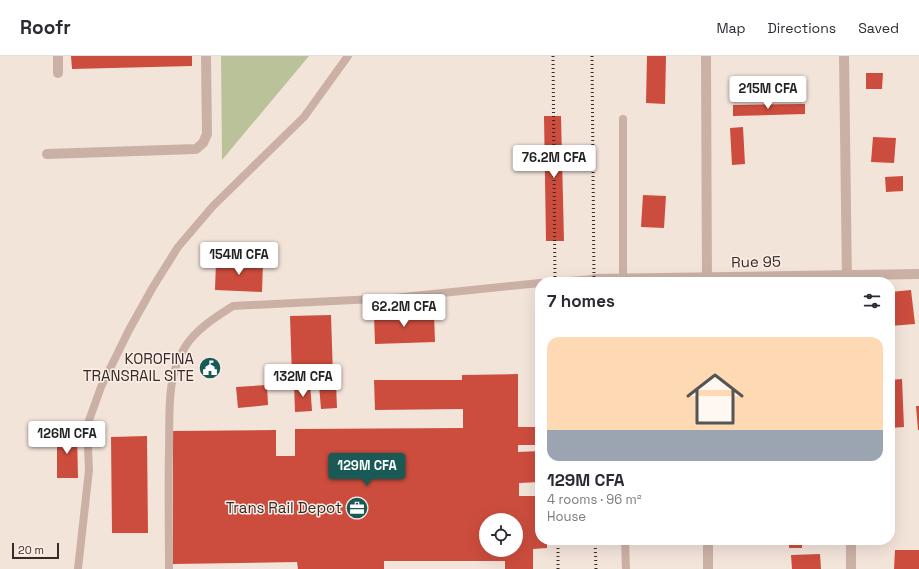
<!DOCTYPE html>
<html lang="en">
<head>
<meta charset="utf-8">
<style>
	body { margin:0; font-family:"Space Grotesk",sans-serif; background:#f7f7f7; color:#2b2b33; height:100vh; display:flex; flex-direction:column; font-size:15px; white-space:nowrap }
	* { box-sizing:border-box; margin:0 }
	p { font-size:13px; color:#7c7c81 }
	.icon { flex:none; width:22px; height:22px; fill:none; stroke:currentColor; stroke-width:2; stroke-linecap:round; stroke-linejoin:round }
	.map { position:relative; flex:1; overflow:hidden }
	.details { position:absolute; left:535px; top:221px; width:360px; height:268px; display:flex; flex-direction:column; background:#fff; border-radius:16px; box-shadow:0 4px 16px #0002 }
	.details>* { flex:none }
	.tools { position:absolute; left:479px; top:457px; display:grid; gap:8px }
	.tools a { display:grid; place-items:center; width:44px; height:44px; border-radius:50%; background:#fff; box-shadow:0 4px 16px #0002; font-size:20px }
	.scale { position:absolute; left:12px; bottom:10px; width:47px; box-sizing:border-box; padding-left:4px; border:2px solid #372a27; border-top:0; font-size:11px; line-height:14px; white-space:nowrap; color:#372a27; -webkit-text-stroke:3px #faeee6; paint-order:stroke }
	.price { position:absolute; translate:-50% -34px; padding:0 9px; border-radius:4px; background:#fff; color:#222; font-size:13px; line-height:26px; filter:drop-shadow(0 1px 2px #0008) }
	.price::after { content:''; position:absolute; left:50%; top:24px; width:12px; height:9px; margin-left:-6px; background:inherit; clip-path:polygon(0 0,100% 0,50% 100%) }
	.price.on { background:#1a5a56; color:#fff }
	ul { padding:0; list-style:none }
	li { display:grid; align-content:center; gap:8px; height:212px; padding:0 12px }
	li+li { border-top:1px solid #e1e1e2 }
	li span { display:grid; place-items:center; height:124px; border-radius:12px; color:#555 }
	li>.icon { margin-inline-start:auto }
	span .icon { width:72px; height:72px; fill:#fffc; stroke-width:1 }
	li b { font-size:17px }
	h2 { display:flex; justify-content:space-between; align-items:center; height:48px; padding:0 12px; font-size:17px }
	header { display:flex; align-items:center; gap:24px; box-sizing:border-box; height:56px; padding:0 20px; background:#fff; border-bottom:1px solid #e1e1e2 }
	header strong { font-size:19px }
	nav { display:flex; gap:22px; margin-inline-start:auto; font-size:14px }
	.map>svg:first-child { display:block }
</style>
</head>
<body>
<header>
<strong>Roofr</strong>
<nav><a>Map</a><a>Directions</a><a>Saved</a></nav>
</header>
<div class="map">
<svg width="919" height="513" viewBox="0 0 919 513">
	<rect width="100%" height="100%" fill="#f3e4da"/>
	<path fill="#bac299" d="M221 0H309L222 104Z"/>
	<path fill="#cc4d3e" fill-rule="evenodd" d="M71 0H192V10L72 13Z
		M647 0H666L665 48 646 47Z
		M866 17H883L882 33H866Z
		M805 48V58L733 60V49Z
		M544 60H561L564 185H546Z
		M743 71 745 108 732 109 730 72Z
		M873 81 896 82 894 107 871 106Z
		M903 120V135L886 136 885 121Z
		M643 139 666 140 664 172 641 171Z
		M216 205 263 207 262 236 215 234Z
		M911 234 915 268 890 270V236Z
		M434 257 435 286 375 288 374 259Z
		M331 259 333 320 292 321 290 260Z
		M518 318V371H540V389H518V396L540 395V426L519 427V440H540V484H547V492L533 493V513H505V505H384V513H298L297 506 173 508V375L276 374V400H295V373L463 372V353L375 354 374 324H462V319ZM486 464H516V494H486Z
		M902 323 904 371 890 372V324Z
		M310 327 312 355 295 356 294 328Z
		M336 328 337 352 321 353 319 329Z
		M267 329 268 349 238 352 236 331Z
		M916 350H919V374H918Z
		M57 375H77L78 422H57Z
		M147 380 148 477H112L111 381Z
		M789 484H802V492H789Z
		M895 494H919V513H894Z
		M820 498 821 513H792L791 499Z"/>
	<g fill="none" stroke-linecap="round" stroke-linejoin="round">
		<path stroke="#cbb1a5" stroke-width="8" d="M623 63V226
			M555 226 594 223
			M625 484 626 513
			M78 513 89 414 87 370 101 331 129 274 153 231 178 191 213 150 304 61 348 0
			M169 513C169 472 168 432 169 392 170 359 166 320 185 291 196 273 216 261 233 250L394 242 540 227"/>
		<path stroke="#cbb1a5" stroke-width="10" d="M58 0V17
			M706 0 707 226
			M844 0 847 226
			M47 98 196 93 203 87 207 78 206 0
			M594 223 919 218
			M708 484V513
			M851 484V513"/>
		<path stroke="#372a27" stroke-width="3" stroke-dasharray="1 3" stroke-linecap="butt" d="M553 0 555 226
			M592 0 594 226
			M558 484V513
			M595 484 596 513"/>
	</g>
	<defs>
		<g id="civic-disc" transform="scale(1.15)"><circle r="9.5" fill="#1a5a56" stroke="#faeee6"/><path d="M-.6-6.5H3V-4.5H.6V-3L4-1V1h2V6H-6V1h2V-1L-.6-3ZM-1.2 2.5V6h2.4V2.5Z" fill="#fff"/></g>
		<g id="office-disc" transform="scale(1.15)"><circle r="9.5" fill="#1a5a56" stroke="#faeee6"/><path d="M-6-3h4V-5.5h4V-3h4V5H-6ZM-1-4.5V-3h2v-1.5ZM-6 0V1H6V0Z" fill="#fff"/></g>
	</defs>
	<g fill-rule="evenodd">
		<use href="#civic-disc" x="210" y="312"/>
		<use href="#office-disc" x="357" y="452"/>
	</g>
	<g text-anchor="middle" stroke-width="3" stroke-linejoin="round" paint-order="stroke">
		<g font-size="15" fill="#372a27" stroke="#faeee6">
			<text transform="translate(756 206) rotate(-1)" y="5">Rue 95</text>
		</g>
		<g font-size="15" fill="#372a27" stroke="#faeee6" text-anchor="end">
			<text x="194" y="308">KOROFINA<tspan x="194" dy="17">TRANSRAIL SITE</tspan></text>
			<text x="342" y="457">Trans Rail Depot</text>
		</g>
	</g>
</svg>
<div class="tools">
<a><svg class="icon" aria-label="locate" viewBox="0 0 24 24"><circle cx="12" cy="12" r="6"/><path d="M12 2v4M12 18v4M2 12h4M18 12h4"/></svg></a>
</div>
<div class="scale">20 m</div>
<b class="price" style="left:768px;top:54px">215M CFA</b>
<b class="price" style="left:554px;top:123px">76.2M CFA</b>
<b class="price" style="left:239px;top:220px">154M CFA</b>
<b class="price" style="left:404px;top:272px">62.2M CFA</b>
<b class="price" style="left:303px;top:342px">132M CFA</b>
<b class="price" style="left:67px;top:399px">126M CFA</b>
<b class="price on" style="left:367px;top:431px">129M CFA</b>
<section class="details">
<h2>7 homes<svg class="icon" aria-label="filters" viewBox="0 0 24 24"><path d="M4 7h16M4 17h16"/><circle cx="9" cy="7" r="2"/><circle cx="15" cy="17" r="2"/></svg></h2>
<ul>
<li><span style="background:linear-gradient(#ffd9b3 75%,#9aa5b1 0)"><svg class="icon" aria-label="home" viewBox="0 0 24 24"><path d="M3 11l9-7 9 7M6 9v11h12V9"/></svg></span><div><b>129M CFA</b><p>4 rooms · 96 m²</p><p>House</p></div></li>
</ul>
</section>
</div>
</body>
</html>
